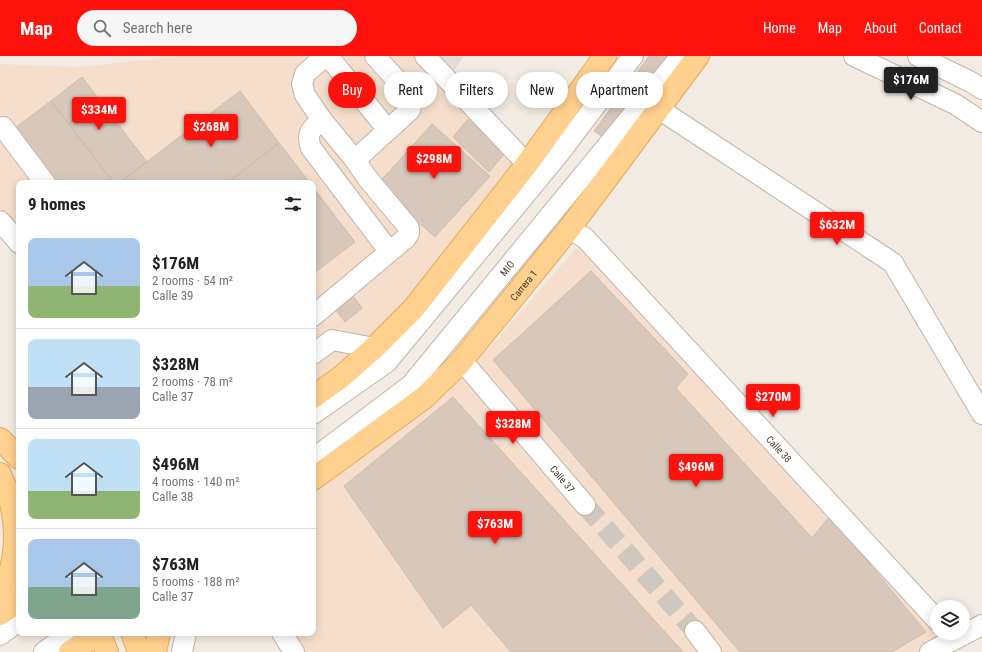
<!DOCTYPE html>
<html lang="en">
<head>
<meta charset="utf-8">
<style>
	body { margin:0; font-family:"Roboto Condensed",sans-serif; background:#f6f6f6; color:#202124; height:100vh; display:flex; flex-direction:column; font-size:15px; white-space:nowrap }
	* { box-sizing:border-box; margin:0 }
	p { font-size:13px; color:#757577 }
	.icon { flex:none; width:22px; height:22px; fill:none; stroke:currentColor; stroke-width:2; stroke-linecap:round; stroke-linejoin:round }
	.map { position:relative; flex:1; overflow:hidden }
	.drawer { position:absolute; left:16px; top:124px; width:300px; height:456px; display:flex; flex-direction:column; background:#fff; border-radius:8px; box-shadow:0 2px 10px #0003 }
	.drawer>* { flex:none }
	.hud { position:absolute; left:328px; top:16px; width:380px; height:36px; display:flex; gap:8px }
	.fabs { position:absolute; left:930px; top:544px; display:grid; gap:8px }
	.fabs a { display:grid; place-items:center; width:40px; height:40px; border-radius:50%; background:#fff; box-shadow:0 2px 10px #0003; font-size:20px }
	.price { position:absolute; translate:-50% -34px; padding:0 9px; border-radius:4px; background:#ff120c; color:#fff; font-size:13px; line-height:26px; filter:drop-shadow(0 1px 2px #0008) }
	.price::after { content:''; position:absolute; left:50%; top:24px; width:12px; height:9px; margin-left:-6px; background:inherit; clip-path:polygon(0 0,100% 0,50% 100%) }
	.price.active { background:#222; color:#fff }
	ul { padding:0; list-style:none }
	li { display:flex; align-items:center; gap:12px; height:100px; padding:0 12px }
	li+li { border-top:1px solid #e0e0e0 }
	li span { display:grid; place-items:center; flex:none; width:112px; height:80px; border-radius:8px; color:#555 }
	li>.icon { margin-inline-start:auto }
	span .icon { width:48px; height:48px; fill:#fffc; stroke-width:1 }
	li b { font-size:17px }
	h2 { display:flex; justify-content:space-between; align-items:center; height:48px; padding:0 12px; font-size:17px }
	.chip { padding:0 14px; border-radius:18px; background:#fff; box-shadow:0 2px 10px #0003; font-size:14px; line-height:36px }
	.chip.active { background:#ff120c; color:#fff }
	header { display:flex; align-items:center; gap:24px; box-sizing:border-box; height:56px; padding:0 20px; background:#ff120c; color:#fff }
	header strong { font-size:19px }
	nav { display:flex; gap:22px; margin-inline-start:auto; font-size:14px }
	.search { width:280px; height:36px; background:#f6f6f6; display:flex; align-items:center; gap:10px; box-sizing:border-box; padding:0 14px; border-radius:22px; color:#757577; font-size:15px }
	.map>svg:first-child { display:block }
</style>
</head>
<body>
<header>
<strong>Map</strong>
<div class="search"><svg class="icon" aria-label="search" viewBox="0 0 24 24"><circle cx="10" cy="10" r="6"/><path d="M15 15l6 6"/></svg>Search here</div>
<nav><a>Home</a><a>Map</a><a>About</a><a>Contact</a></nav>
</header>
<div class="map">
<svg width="982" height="596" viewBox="0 0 982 596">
	<rect width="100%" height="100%" fill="#f2ebe3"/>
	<path fill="#f5dfcc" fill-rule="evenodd" d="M183 0H425L527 108 414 252 313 341V127H19V187L0 165V8L76 11ZM432 68 490 120 435 180 378 129Z
		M585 182 937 564V577H949L930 596H294L282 577H313V437L434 348 470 314Z"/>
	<path fill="#e3ddd8" d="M439 0H464L452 18Z"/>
	<path fill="#d7c8bb" stroke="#cebcab" d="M649 0H669L607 84 594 75Z
		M82 21 147 106 119 127H114L51 45Z
		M240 35 279 87 227 127H119Z
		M51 45 114 127H57L15 72Z
		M468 63 505 97 489 116 453 81Z
		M432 68 490 120 435 181 377 129Z
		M279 87 310 127H227Z
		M313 132 318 138 313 141Z
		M318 138 355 186 313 218V141Z
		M591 215 688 318 676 332 812 482 830 460 926 576 892 596H740L493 304Z
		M353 240 362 252 345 266 336 254Z
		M453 341 683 596H511L471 549 443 572 344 430Z"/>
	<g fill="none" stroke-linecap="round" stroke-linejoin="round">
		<path stroke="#cfc8c0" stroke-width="20" stroke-dasharray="20 10" stroke-linecap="butt" d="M585 449 695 575"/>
		<g stroke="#c0b5a8" stroke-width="22">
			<g id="minor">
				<path d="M328 0 387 73"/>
				<path d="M425 0 527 108"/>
				<path d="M854 0 955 48 982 66"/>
				<path d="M918 0 971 26 982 33"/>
				<path d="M659 53 893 207 982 358"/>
				<path d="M322 64C310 74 306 77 311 92L389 195"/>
				<path d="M3 71 45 127"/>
				<path d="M355 104 410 54 412 47 410 39 375 0"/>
				<path d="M0 165 19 187"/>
				<path id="s1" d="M569 173 585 182 937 564"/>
				<path d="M313 260 406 182 409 177V172L368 123 355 104 322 64 305 39 302 28 305 18 325 0"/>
				<path d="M313 298 332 284 374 292"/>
				<path id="s2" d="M460 307 470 314 585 449"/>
				<path d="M313 358 387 306 558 99 633 0"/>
				<path id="s3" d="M313 403 411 329 681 0"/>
				<path d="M695 575 711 596"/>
				<path d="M282 577 294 596"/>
				<path d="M0 579 19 565"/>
				<path d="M44 596 71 577"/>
				<path d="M182 596 186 577"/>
				<path d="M930 596 982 569"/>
			</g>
		</g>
		<g stroke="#e6ab5c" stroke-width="24">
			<g id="major">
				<path d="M313 341 341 321 374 292 414 252 527 108 605 0"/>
				<path d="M0 383 19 402"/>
				<path d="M0 418C3 426 8 435 10 444 19 475 16 512 0 541"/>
				<path id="s4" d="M313 423 425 341 460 307 569 173 698 0"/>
				<path d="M0 558 19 545"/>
				<path d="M99 577 107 596"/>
				<path d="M132 577 139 596"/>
				<path d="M70 596 100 577"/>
				<path d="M155 596 159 577"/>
			</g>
		</g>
		<use href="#minor" stroke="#fff" stroke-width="20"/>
		<use href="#major" stroke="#ffd08e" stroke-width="22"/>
	</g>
	<g text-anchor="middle" stroke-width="3.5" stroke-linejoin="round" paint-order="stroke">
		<g font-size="10" fill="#433b33" stroke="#fff">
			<text dy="4" stroke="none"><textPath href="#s3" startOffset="274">MIO</textPath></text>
			<text dy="4" stroke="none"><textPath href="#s4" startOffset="288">Carrera 1</textPath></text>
			<text dy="4" stroke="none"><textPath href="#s1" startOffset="305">Calle 38</textPath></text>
			<text dy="4" stroke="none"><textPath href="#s2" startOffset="155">Calle 37</textPath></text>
		</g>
	</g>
</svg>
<div class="fabs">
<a><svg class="icon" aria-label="layers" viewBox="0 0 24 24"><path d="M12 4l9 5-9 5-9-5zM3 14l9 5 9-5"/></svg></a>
</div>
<b class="price active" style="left:911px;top:45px">$176M</b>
<b class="price" style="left:99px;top:75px">$334M</b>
<b class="price" style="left:211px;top:92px">$268M</b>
<b class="price" style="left:434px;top:124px">$298M</b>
<b class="price" style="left:837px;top:190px">$632M</b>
<b class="price" style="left:773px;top:362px">$270M</b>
<b class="price" style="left:513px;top:389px">$328M</b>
<b class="price" style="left:696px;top:432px">$496M</b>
<b class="price" style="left:495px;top:489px">$763M</b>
<div class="hud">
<a class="chip active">Buy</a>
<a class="chip">Rent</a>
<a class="chip">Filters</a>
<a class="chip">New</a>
<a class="chip">Apartment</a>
</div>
<section class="drawer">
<h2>9 homes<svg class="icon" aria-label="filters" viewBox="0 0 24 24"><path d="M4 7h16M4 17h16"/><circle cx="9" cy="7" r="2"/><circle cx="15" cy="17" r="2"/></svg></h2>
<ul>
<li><span style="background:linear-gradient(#a9c7e8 60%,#8fb573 0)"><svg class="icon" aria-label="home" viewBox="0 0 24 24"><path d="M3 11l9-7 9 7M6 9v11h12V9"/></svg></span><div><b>$176M</b><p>2 rooms · 54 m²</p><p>Calle 39</p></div></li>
<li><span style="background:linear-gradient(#bfe0f5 60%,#9aa5b1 0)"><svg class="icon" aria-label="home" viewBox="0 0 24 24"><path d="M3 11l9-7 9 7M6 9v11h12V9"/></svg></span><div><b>$328M</b><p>2 rooms · 78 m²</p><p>Calle 37</p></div></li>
<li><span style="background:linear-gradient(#bfe0f5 65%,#8fb573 0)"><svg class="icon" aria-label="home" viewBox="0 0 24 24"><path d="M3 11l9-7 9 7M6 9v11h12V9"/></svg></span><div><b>$496M</b><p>4 rooms · 140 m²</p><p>Calle 38</p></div></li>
<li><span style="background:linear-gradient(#a9c7e8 60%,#7fa58c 0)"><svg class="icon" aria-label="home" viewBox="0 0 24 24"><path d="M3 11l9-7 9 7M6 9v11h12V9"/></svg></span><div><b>$763M</b><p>5 rooms · 188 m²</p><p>Calle 37</p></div></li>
</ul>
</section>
</div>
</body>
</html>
